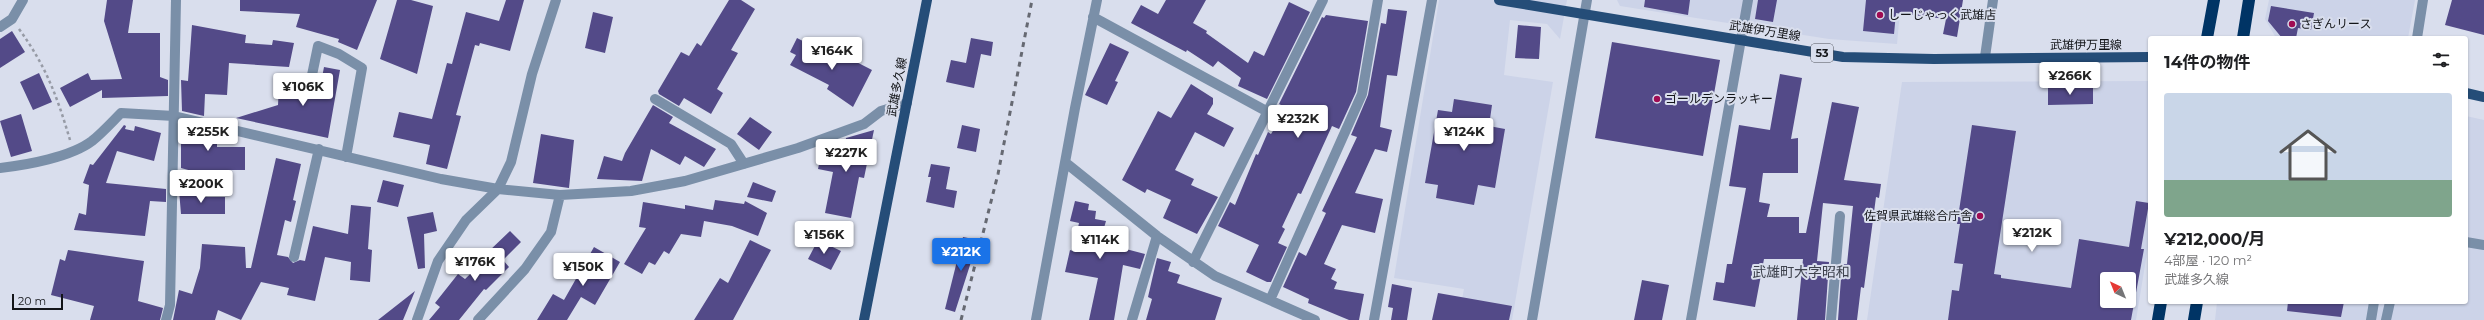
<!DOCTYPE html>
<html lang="ja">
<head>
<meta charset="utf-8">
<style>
	body { margin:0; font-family:Montserrat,"Noto Sans JP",sans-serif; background:#f6f6f6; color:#202124; height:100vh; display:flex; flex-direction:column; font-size:15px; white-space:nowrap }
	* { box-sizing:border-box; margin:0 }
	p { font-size:13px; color:#757577 }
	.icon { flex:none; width:22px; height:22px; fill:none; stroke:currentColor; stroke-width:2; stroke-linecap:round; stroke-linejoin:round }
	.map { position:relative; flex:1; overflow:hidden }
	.sheet { position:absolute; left:2148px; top:36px; width:320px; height:268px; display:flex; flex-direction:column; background:#fff; border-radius:4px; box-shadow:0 1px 3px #0004 }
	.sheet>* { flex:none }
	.needle { width:26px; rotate:317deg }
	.fabs { position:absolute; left:2100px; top:272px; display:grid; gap:8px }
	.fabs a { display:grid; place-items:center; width:36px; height:36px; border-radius:4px; background:#fff; box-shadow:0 1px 3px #0004; font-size:20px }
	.scale { position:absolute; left:12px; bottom:10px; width:51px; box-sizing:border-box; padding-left:4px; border:2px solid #131519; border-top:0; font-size:11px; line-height:14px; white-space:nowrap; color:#131519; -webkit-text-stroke:3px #d9deed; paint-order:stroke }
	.price { position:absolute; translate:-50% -34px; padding:0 9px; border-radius:4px; background:#fff; color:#222; font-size:13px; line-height:26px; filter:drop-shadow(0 1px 2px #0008) }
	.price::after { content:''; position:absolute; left:50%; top:24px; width:12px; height:9px; margin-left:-6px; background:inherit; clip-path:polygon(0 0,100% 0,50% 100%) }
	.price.on { background:#1a73e8; color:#fff }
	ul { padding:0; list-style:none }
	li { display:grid; align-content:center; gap:8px; height:212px; padding:0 16px }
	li+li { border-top:1px solid #e0e0e0 }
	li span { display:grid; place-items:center; height:124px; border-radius:4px; color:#555 }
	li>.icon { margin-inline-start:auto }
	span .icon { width:72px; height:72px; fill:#fffc; stroke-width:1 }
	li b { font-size:17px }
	h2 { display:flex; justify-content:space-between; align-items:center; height:48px; padding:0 16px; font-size:17px }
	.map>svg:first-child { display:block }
</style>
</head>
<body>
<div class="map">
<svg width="2484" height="320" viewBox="0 0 2484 320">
	<rect width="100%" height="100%" fill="#d9deed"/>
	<path fill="#ccd3e8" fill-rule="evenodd" d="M1439 0H1567L1560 39 1547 24 1510 20 1504 75 1553 82 1512 320H1458L1464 289 1394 278Z
		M1617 0H1901L1897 44 1829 39 1620 6Z
		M2269 0H2415L2408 38H2276L2265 19Z
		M2150 81V235L2136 320H1867L1902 82ZM2107 279H2129V301H2107Z
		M2466 116 2484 120V320H2215L2217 302H2466Z"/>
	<path fill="#534a88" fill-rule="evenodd" d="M107 0H133L128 33H160V77L168 80V96L102 98V90L70 107 60 88 88 73 91 80 122 79 104 21Z
		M240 0H377L357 50 338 42 339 39 296 27 300 14 240 11Z
		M397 0H411L433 6 417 74 380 59Z
		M506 0H524L510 51 480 43 479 46 475 45 456 115 461 116 447 169 426 164 430 145 393 137 399 112 432 119 447 63 452 64 466 12 499 21Z
		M729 0H741L755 9 731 50 738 53 717 89 723 93 711 114 684 98 679 106 659 94 658 91 681 52 689 56 697 43 701 46Z
		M1166 0H1206L1193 23 1207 31 1206 33 1248 63 1254 51 1264 56 1289 2 1310 12 1267 99 1238 86 1241 78 1218 61 1213 67 1187 50 1186 52 1131 23 1141 5 1158 14Z
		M1645 0H1690L1688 15 1644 7Z
		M1758 0H1777L1773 22 1755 19Z
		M1866 0H1963L1957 37 1943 34 1946 19 1896 13 1894 34 1863 31Z
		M2452 0H2484V35L2445 25Z
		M2271 6 2314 13 2311 30 2298 28 2296 38H2282L2268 21Z
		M1388 9 1407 11 1397 76 1387 75 1380 127 1392 130 1387 152 1375 149 1355 193 1383 199 1375 233 1342 225 1324 264 1336 269 1331 279 1337 282 1334 289 1364 294 1359 320H1349L1308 303 1309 299 1283 287 1299 252 1306 256 1326 213 1322 211 1357 137 1351 135 1368 95 1381 23 1386 24Z
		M593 12 613 17 605 53 585 48Z
		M1326 15 1368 21 1356 92 1339 129 1332 126 1301 194 1298 193 1282 227 1285 229 1278 243 1287 247 1271 282H1267L1246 272 1259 245 1218 226 1230 202 1235 205 1256 154 1258 155 1268 132 1271 134 1282 117 1277 114 1281 105 1279 104 1322 17 1324 18Z
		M192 25 246 35 245 43 272 45 273 40 294 43 289 67 229 63 227 95 205 94 204 116 182 111 181 80 188 81Z
		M1518 25 1541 27 1539 59 1515 58Z
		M12 31 25 52 0 68V39Z
		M797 38 830 55 833 50 872 70 853 107 827 89 829 85 790 65 796 55 790 52Z
		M971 38 993 42 991 56 981 54 974 88 946 82 951 60 966 63Z
		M1612 42 1720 60 1703 156 1595 138Z
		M1110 43 1129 52 1115 81 1118 82 1107 105 1085 95Z
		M324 67 340 70 328 138 236 118 278 105 279 85 320 88Z
		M39 73 52 102 33 110 20 82Z
		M1780 74 1802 78 1791 139 1798 138V173H1763L1759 202 1770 204 1767 217H1799V233H1806L1832 102 1859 107 1844 180 1881 184 1879 198 1876 197 1864 288 1861 287 1857 320H1838L1842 264H1847L1853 206 1823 203 1817 261 1829 262 1825 320H1797L1803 259H1764L1755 307 1713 300 1716 282 1724 283 1727 264H1732L1746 188 1729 186 1739 125 1770 130Z
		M1191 84 1213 98V104L1207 114 1234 128 1224 147 1195 132 1175 170 1194 179 1191 185 1218 197 1197 234 1163 218 1171 200 1147 189 1145 193 1122 180 1158 111 1171 118Z
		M2093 86V104L2048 105V87Z
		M1454 99 1492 105 1489 126 1505 129 1495 188 1478 185 1474 205 1436 198 1438 185 1425 183 1438 110 1452 112Z
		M653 105 673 117 669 123 716 149 704 167 685 156 680 165 651 149 642 181 597 179 604 156 622 161 625 153Z
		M21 114 32 151 11 157 0 121Z
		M750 117 772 132 759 150 737 134Z
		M181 124 203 129V133H217V147H245V170H203V174L181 168Z
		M124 125 126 126 125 129 134 131 135 126 161 133 154 161 117 151 106 183 166 189V202L150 201 145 236 74 230 79 213 86 215 89 185 83 183 90 164 93 165Z
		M962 125 980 129 976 152 957 148Z
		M1972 125 2016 131 1994 274 2001 275V278L2071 288 2079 239 2129 247 2136 201 2149 203 2141 249H2144L2131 320H1948L1952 290 1959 291 1963 264 1954 263 1960 224H1957ZM2107 279H2129V301H2107Z
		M874 130 864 178 859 177 851 218 825 213 833 172 818 169 822 150 843 154 846 138Z
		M541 134 574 140 569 188 533 183Z
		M276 158 301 164 293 200 296 201 291 222 285 220 277 255 288 257 293 263 300 260 305 261 313 226 348 234 351 205 371 207 368 249 372 250 370 282 350 280 351 262 325 257 315 301 287 295 289 288 261 282 241 320 218 310 215 320H173L179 290 192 294 200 268 202 244 245 247 246 268H251Z
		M931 164 950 167 946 189 957 191 954 208 926 202 931 177H928Z
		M383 180 404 185 398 207 377 202Z
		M753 182 776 191 772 202 747 197Z
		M179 190 203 192V197H225V214H181Z
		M715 200 744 204 745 201 767 213 758 236 732 226 704 221 701 237 681 234 669 254 664 251 655 265 649 262 642 274 624 264 646 228 639 227 643 202 685 209V205L713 210Z
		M1075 201 1089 204 1088 210 1096 211 1095 219 1106 221 1104 228 1125 233 1122 248 1145 254 1140 269 1123 265 1114 320H1089L1098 278 1065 272 1070 250 1073 251 1079 223 1070 221Z
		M433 212 437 231 424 234 425 268 418 269 407 217Z
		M510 231 521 242 503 260 509 267 486 290 484 289 459 320H429L440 307 435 303 458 274 465 279 491 254 488 252Z
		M963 237 978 240 955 312 945 309Z
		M750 240 771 250 733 320H694L720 278 728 283Z
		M818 240 841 251 831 270 808 259Z
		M594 247 620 262 595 305 581 297 567 320H537L553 294 564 300Z
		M68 250 144 261 138 301 163 308 160 320H90L94 306 51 295 60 259 65 261Z
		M1157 258 1171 262 1168 271 1180 275 1177 283 1222 298 1215 320H1146L1152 299 1148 297Z
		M1642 280 1669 285 1662 320H1634Z
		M1392 284 1412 288 1407 320H1391L1393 308 1388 307Z
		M415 291 403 320H378Z
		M1438 293 1512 306 1509 320H1432Z
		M2288 302H2344L2341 317 2287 311Z"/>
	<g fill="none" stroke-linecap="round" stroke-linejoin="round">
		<path stroke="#979ba6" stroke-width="2.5" stroke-dasharray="3 3" stroke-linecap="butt" d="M19 29C46 66 57 96 70 140"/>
		<path stroke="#7a8fa8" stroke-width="10" d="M1093 17 1268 112
			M0 27 12 19 23 0
			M2417 38 2423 0
			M1985 57 1993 0
			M312 75 318 46 339 54 362 68 346 157
			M655 99 731 144 744 164
			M1066 163 1157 236 1215 276 1315 320
			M0 168C27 165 71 157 92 141 102 133 112 122 121 113L174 116 441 179 498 189 560 195 631 191 685 181 798 148 864 124 881 111 907 103
			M2466 242 2484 245
			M294 257 319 149
			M1193 262 1323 0
			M1270 300 1362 94 1378 0
			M166 320 170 305 176 0
			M417 320 438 261 466 220 498 189 511 162 532 74 556 0
			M478 320 525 269 551 232 560 195
			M1036 320 1075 108 1097 0
			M1132 320 1157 236
			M1374 320 1432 0
			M1532 320 1587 0
			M1691 320 1748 0
			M1831 320 1840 216
			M2371 320 2374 302
			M2386 320 2390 302"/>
		<path stroke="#254d78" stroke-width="10" d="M1499 0 1843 57 1934 59 2150 57
			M2466 93 2484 97
			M864 320 927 0"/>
		<path stroke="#003465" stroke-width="12" d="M2207 38 2214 0
			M2243 38 2249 0
			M2158 320 2161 302
			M2194 320 2197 302"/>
		<path stroke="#666972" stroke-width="3" stroke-dasharray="5 5" stroke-linecap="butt" d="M961 320 998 174 1032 0"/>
	</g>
	<g fill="#a00c53" stroke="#d9deed" stroke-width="1.5">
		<circle cx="1880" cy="15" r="4"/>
		<circle cx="2292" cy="24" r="4"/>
		<circle cx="1657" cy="99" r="4"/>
		<circle cx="1980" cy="216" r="4"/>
	</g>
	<g text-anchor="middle" stroke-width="4" stroke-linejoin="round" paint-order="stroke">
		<rect fill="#d9deed" stroke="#4e5159" stroke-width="1" x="1811" y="44" width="22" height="18" rx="3"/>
		<g font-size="11" font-weight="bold" fill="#131519">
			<text x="1822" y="57">53</text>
		</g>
		<g font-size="12" fill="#131519" stroke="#d9deed" text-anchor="start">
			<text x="1888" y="19">しーじゃっく武雄店</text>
			<text x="2300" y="28">さぎんリース</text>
			<text x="1665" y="103">ゴールデンラッキー</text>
			<text x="1972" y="220" text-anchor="end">佐賀県武雄総合庁舎</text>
		</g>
		<g font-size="12" fill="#131519" stroke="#d9deed">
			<text transform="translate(1765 31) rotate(9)" y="4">武雄伊万里線</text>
			<text x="2086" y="49">武雄伊万里線</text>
			<text transform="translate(897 87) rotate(-79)" y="4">武雄多久線</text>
		</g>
		<g font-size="14" fill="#3f434e" stroke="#d9deed">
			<text x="1801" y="277">武雄町大字昭和</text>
		</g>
	</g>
</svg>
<div class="fabs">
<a><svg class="needle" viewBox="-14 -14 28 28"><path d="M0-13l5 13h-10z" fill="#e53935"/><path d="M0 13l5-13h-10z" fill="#757577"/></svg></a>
</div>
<div class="scale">20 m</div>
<b class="price" style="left:832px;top:71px">¥164K</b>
<b class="price" style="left:2070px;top:96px">¥266K</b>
<b class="price" style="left:303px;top:107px">¥106K</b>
<b class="price" style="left:1298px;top:139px">¥232K</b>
<b class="price" style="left:208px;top:152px">¥255K</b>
<b class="price" style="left:1464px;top:152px">¥124K</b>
<b class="price" style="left:846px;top:173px">¥227K</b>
<b class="price" style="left:201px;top:204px">¥200K</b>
<b class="price" style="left:2032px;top:253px">¥212K</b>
<b class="price" style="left:824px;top:255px">¥156K</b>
<b class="price" style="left:1100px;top:260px">¥114K</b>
<b class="price on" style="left:961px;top:272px">¥212K</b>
<b class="price" style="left:475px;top:282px">¥176K</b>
<b class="price" style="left:583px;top:287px">¥150K</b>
<section class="sheet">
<h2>14件の物件<svg class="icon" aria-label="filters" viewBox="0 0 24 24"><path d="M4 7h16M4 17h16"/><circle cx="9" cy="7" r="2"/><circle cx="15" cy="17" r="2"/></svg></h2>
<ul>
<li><span style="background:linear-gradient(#c9d6e8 70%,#7fa58c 0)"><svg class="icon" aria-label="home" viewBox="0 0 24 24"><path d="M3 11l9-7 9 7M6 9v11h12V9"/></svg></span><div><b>¥212,000/月</b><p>4部屋 · 120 m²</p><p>武雄多久線</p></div></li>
</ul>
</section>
</div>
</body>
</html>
